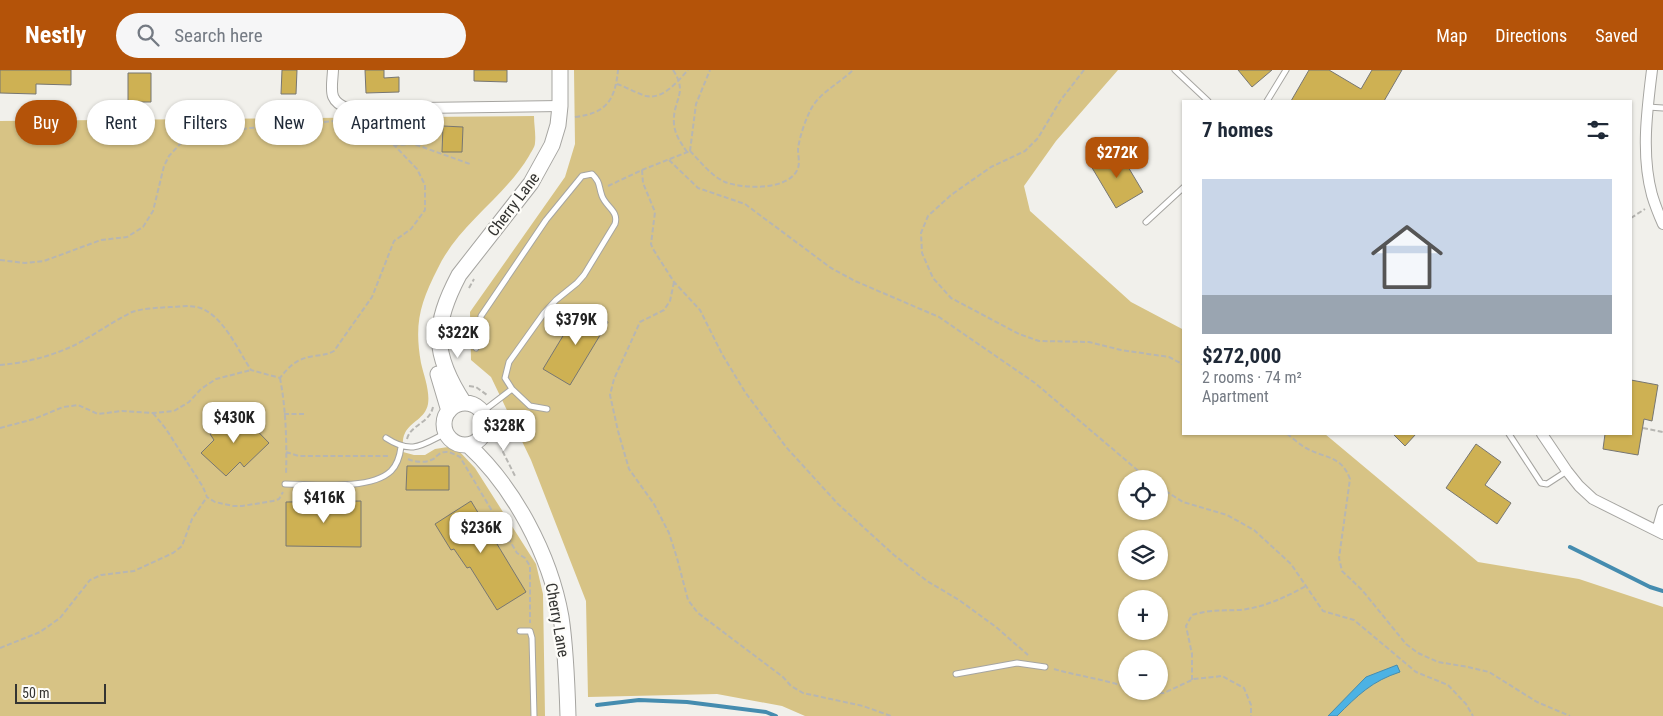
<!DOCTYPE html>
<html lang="en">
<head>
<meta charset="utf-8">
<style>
	body { margin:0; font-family:"Roboto Condensed",sans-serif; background:#f6f6f7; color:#1f2937; height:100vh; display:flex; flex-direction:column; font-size:19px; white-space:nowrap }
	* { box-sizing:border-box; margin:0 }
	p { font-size:16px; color:#747a83 }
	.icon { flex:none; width:28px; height:28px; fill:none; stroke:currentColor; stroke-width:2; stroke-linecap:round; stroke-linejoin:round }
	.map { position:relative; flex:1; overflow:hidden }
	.panel { position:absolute; left:1182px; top:30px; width:450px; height:335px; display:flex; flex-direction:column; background:#fff; border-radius:0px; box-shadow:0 1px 4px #0004 }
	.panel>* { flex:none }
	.banner { position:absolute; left:15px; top:30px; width:475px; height:45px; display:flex; gap:10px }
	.controls { position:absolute; left:1118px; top:400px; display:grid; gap:10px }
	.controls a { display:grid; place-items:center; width:50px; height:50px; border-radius:50%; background:#fff; box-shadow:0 1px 4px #0004; font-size:25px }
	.scale { position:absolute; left:15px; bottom:12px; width:91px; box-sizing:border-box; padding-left:5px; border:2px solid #343432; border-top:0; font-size:14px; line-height:18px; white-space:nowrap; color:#343432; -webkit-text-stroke:4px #fefdf9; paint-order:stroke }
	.price { position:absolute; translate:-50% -42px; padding:0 11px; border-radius:10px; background:#fff; color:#222; font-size:16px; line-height:32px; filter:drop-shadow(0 1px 2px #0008) }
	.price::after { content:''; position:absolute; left:50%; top:30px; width:15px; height:11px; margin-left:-8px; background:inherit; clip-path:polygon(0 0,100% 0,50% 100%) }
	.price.current { background:#b45309; color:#fff }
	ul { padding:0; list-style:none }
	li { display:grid; align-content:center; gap:10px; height:265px; padding:0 20px }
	li span { display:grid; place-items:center; height:155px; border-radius:0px; color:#555 }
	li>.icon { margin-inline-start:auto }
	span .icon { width:90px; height:90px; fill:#fffc; stroke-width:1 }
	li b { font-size:21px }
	h2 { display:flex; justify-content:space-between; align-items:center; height:60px; padding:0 20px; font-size:21px }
	.tag { padding:0 18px; border-radius:22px; background:#fff; box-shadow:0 1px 4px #0004; font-size:18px; line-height:45px }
	.tag.current { background:#b45309; color:#fff }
	header { display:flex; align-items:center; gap:30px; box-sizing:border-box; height:70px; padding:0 25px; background:#b45309; color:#fff }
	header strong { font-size:24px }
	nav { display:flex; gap:28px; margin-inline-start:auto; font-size:18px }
	.search { width:350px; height:45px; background:#f6f6f7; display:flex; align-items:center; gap:12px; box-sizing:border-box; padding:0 18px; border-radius:28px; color:#747a83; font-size:19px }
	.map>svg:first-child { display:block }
</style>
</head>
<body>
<header>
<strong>Nestly</strong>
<div class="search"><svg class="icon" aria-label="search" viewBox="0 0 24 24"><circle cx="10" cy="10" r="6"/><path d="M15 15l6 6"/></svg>Search here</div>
<nav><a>Map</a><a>Directions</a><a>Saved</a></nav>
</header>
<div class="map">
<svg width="1663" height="646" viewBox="0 0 1663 646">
	<rect width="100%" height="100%" fill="#f1f0eb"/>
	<path fill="#d7c385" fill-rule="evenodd" d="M574 0H1118L1056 71 1024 116 1030 141 1131 232 1184 260V364H1325L1478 492 1579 509 1663 537V646H805L782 636 717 624 588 627 586 531 531 390 491 307 471 290 470 242 565 107 575 74ZM1126 409H1159V441H1126ZM1126 469H1159V501H1126ZM1126 529H1159V561H1126ZM1126 589H1159V621H1126Z
		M534 46C534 55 536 64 535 73 535 77 531 82 529 86 504 128 459 154 438 198 420 233 414 254 421 293 424 306 430 321 428 334 425 349 411 351 405 363 402 368 403 376 403 382L414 385H425L435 379 448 377 459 381 475 398 536 494 543 524 545 646H0V51Z"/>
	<path fill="#4cb2e4" stroke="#458caf" d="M1397 595 1400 602C1372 611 1358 625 1337 646H1328L1366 607Z"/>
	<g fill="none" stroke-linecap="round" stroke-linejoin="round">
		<path stroke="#458caf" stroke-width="4" d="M1570 477 1650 517 1663 521
			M597 635 639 630 687 632 766 642 776 646"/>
	</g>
	<path fill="#ceb153" stroke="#777672" d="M0 0H71V15L36 14V24L0 23Z
		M282 0H297L296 24H281Z
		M365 0H384V8L399 7V22L366 23Z
		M474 0H507V12L474 11Z
		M1238 0H1272L1252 17Z
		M1309 0H1329L1361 19 1372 0H1402L1384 31H1291Z
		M128 3H151V32H128Z
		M443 56 463 57 462 82H442Z
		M1118 80 1143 122 1116 138 1091 96Z
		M581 236 608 252 570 315 543 299Z
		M1631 310 1658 315 1652 351 1644 349 1638 385 1603 379 1605 364H1631Z
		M236 339 269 373 244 397 240 392 226 406 201 383 214 370 210 364Z
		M1393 364H1416L1405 376Z
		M1476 374 1501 392 1485 415 1511 433 1497 454 1446 418Z
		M407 396H449V420H406Z
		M361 431V477L286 476V432Z
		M471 431 526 522 497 540 470 497 467 498 454 479 451 480 435 454Z"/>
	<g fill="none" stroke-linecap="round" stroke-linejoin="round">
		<g stroke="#a6a5a1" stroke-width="7">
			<path id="lane" d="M1175 0 1208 31
				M1267 31 1286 0
				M1648 37 1663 38
				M1146 152 1184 117
				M476 278C481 267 479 258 481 246L546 150 582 106 592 104C601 113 598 115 602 126 606 137 619 141 615 154L584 205 577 213 556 230 544 243 509 292 505 308 512 319 530 336 547 339
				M482 342 512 319
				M1509 364 1541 413 1547 414 1567 401
				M386 368C412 385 422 375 446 363
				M285 414C313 414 370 421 391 401 397 395 400 385 401 377
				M520 561H530L532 568 534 646
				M956 604 1017 593 1045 597"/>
		</g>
		<g stroke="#a6a5a1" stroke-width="12">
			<path id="street" d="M333 0C332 20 327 31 349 39L560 36
				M1652 0C1647 40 1641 85 1652 125 1655 135 1659 145 1663 154
				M1542 364 1567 401 1579 416 1593 429 1663 464
				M1657 461 1663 440"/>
		</g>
		<g stroke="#a6a5a1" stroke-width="17">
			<path id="secondary" d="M438 304 449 341
				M464 333C432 284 432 256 459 205L531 113 552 75 558 55 560 36V0
				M444 354a21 21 0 1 1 42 0a21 21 0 1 1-42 0Z
				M468 375C514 417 550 485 561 547 566 580 567 613 568 646"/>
		</g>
		<path stroke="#b7b6b2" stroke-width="2" stroke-dasharray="5 2.5" stroke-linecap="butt" d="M673 0C689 24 672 30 674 54 675 65 681 73 687 82
			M1084 0 1060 31 1038 68 1025 81 991 97 951 125 928 146 921 163 922 183 933 208 951 228 1019 264 1039 271 1089 272 1121 280 1169 287 1184 295
			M617 14C626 17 636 23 646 26 663 30 678 11 688 0
			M575 47C607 43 615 30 618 0
			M356 51 374 61 384 72 394 75 414 74 470 94
			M690 81C700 91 711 106 725 112 743 119 790 121 798 98 800 93 798 85 798 79 800 65 805 51 811 39 820 22 840 13 853 0
			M690 81 696 34 710 0
			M669 90 698 118 745 134 831 198 855 211 939 247 1035 313 1148 409
			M642 100 643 113 655 142 651 174 653 179 674 212 700 240 722 284 745 322 786 377 838 434 894 485 927 511 959 530 996 557 1028 585
			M608 116 642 100 690 81
			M1631 148 1645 139
			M0 190 25 193 44 191 101 170 127 167 143 157 153 141 164 96 169 86 180 74 192 66 250 58 347 50
			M674 212 670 231 664 240 640 252 614 309 610 325 618 361 629 399 654 434 669 463 677 488 688 530 698 543 783 607 791 616 803 623 863 636 891 646
			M469 218 474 209
			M0 295C25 293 52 286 75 275 94 265 112 252 132 242 144 238 157 238 170 237 179 237 188 235 197 237 222 243 238 280 251 300L280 308C289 296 298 288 314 286 321 285 327 285 334 281L372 227 394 171 411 159 425 140V115L417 99 394 75
			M280 308C286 339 287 374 286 405
			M469 316 476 317 487 325
			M153 343 166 359 203 417 207 427 215 432 233 436H242L273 431 279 429 283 422
			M284 344H306
			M500 344V370L503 382 516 408
			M0 358 34 349 63 337 78 335 98 344 122 341 153 343 174 341 189 332 201 319 216 309 251 300
			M1643 358 1663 362
			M1287 364C1293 368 1300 375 1306 378 1326 389 1341 385 1350 409L1339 488 1342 501 1362 520 1406 574 1418 583 1438 592 1468 597 1489 602 1537 632 1570 646
			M407 369C411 354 429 354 433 337
			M286 382 299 386H390
			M408 389C414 392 425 393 431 390 436 388 434 388 438 385 445 379 452 383 460 387L517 483 525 488 530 496V553
			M1159 417 1183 432 1227 445 1254 460 1291 494 1323 541 1354 550 1416 602 1448 615 1466 634 1473 646
			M0 578 40 562 60 548 90 510 101 505 134 501 173 483 182 476 192 449 207 427
			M1054 599C1078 606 1103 609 1126 617
			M1192 610V584L1186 556 1192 545C1212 539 1220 541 1239 540 1263 538 1286 527 1306 516
			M1137 621 1143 623H1164L1194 609 1222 606 1244 618 1251 635V646"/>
		<use href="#lane" stroke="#fff" stroke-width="5"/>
		<use href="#street" stroke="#fff" stroke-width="10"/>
		<use href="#secondary" stroke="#fff" stroke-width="15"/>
	</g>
	<g text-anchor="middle" stroke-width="4.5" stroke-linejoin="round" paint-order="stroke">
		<g font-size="16" fill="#343432" stroke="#fefdf9">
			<text transform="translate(513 134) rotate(-53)" y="6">Cherry Lane</text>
			<text transform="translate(558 550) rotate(80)" y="6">Cherry Lane</text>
		</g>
	</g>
</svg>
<div class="controls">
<a><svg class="icon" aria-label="locate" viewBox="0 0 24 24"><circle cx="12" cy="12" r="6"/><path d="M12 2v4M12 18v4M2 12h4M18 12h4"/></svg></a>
<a><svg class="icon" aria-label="layers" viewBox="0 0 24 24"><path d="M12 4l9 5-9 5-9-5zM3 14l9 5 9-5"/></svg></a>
<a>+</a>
<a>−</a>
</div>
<div class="scale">50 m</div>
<b class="price current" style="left:1117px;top:109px">$272K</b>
<b class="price" style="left:576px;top:276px">$379K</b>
<b class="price" style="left:458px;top:289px">$322K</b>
<b class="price" style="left:234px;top:374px">$430K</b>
<b class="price" style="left:504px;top:382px">$328K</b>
<b class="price" style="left:324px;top:454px">$416K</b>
<b class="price" style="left:481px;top:484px">$236K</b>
<div class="banner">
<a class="tag current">Buy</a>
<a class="tag">Rent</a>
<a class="tag">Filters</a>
<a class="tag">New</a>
<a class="tag">Apartment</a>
</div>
<section class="panel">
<h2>7 homes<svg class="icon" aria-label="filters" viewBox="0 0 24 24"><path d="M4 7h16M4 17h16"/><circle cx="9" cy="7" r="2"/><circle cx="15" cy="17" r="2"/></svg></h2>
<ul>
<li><span style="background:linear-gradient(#c9d6e8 75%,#9aa5b1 0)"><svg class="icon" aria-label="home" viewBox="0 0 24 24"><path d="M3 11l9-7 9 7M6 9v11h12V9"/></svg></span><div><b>$272,000</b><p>2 rooms · 74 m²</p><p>Apartment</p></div></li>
</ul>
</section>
</div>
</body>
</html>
